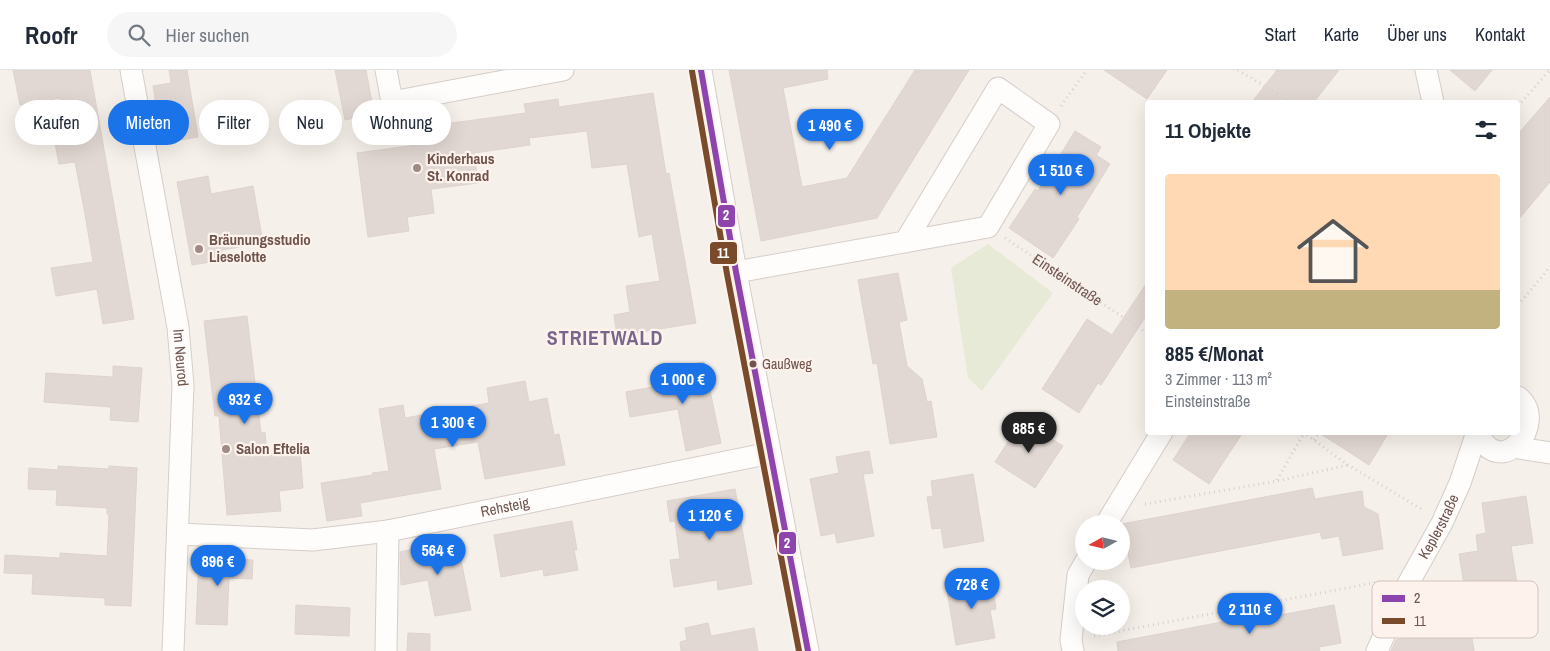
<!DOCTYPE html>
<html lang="de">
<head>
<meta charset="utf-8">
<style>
	body { margin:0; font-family:"Archivo Narrow",sans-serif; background:#f6f6f7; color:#1f2937; height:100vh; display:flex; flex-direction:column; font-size:19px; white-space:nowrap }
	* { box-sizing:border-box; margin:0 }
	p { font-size:16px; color:#747a83 }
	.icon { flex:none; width:28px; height:28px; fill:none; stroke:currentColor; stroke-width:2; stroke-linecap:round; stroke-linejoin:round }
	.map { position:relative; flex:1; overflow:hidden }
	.side { position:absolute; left:1145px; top:30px; width:375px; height:335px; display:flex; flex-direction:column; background:#fff; border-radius:5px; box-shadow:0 5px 20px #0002 }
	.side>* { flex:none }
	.top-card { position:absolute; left:15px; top:30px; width:475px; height:45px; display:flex; gap:10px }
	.needle { width:32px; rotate:262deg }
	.tools { position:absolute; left:1075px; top:445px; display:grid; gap:10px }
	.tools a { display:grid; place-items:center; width:55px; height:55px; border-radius:50%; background:#fff; box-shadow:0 5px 20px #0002; font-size:25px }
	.price { position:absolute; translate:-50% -42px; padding:0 11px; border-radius:18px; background:#1a73e8; color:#fff; font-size:16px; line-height:32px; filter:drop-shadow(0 1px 2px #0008) }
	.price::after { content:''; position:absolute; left:50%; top:30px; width:15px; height:11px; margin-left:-8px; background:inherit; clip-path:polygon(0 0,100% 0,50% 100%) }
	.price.selected { background:#222; color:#fff }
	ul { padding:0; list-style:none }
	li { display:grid; align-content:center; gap:10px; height:265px; padding:0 20px }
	li span { display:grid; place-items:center; height:155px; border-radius:5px; color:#555 }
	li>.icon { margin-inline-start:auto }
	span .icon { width:90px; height:90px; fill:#fffc; stroke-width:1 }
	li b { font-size:21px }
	h2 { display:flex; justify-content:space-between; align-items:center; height:60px; padding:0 20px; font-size:21px }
	.chip { padding:0 18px; border-radius:22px; background:#fff; box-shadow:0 5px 20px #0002; font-size:18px; line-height:45px }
	.chip.selected { background:#1a73e8; color:#fff }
	header { display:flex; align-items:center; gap:30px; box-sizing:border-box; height:70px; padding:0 25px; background:#fff; border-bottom:1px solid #e0e1e3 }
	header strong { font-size:24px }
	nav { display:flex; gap:28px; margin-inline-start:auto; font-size:18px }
	.search { width:350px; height:45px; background:#f6f6f7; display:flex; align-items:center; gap:12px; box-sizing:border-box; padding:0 18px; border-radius:28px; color:#747a83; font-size:19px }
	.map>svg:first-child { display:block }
</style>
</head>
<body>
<header>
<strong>Roofr</strong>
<div class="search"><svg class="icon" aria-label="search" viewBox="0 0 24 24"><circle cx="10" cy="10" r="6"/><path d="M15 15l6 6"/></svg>Hier suchen</div>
<nav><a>Start</a><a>Karte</a><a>Über uns</a><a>Kontakt</a></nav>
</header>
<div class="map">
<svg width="1550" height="581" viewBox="0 0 1550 581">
	<rect width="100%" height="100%" fill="#f6f0ea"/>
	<path fill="#e6ead6" d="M988 174 1053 223 982 321 968 308 951 198Z"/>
	<path fill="#e2d8d3" stroke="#ded2cd" d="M13 0H90L134 249 103 254 97 219 56 226 51 198 93 192 85 144 75 92 59 94 55 73 68 70 60 28 20 35Z
		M169 0H187L198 67 162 73 153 16 171 13Z
		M335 0H366L374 44 345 50Z
		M729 0H827L828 9 783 18 802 117 847 108 915 0H969L877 148 761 171Z
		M1104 0H1167L1147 29Z
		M1277 0H1339L1314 32H1252Z
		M1450 0H1492L1475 21Z
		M653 23 666 104 669 103 696 253 617 266 614 245 630 242 626 216 660 211 652 164 639 167 627 94 592 98 587 61 529 68 530 75 474 83 478 113 431 119 434 143 407 147 409 161 368 167 357 83 439 72 437 55 526 43 524 34 558 29 559 37Z
		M1550 27V112L1518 150V64Z
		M1075 61 1101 77 1096 85 1110 94 1077 147 1079 149 1053 188 1009 158 1035 119 1038 121Z
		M208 106 211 124 253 116 263 173 222 180 223 190 192 195 177 112Z
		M898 203 907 250 899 252 907 296 922 309 927 332 931 331 937 367 890 374 877 293 873 294 858 210Z
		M1148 211V243L1101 315 1098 313 1079 343 1042 319 1087 249 1112 265Z
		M247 246 261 363 265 362 267 386 300 382 303 418 279 421 281 441 227 445 219 346H215L204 251Z
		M704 292 721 373 686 381 678 339 630 347 626 322 679 312 676 297Z
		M113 296 142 298 138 352 110 350 111 337 44 332 46 303 113 307Z
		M525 311 529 332 547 328 554 365 559 364 565 395 485 409 478 372 434 379 441 419 360 433 362 446 327 451 321 413 373 405 372 403 389 401 379 339 403 335 405 348 489 333 487 318Z
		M1022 350 1063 376 1035 418 995 392Z
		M1191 362H1243L1209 414 1173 390Z
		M1318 362H1389L1369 395Z
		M869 381 873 403 863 404 874 466 837 473 835 463 821 466 810 409 839 403 836 387Z
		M58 396 109 399V396L137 398 131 536 105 535V528L32 524 33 504 4 503 5 485 60 488V483L107 486 109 444H107V438L56 435 57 420 28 419 29 398 58 400Z
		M973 404 984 471 944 478 941 458 932 459 927 427 933 426 931 411Z
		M1312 418 1315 429 1362 421 1364 437 1378 444 1383 479 1343 486 1339 466 1322 469 1320 462 1131 498 1122 454Z
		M735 419 752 514 718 520 717 510 674 517 670 490 680 489 675 451 670 452 667 431Z
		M1526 426 1533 473 1511 476 1518 520 1480 526 1484 552 1470 554 1474 581H1391L1396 570 1445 562 1439 525 1465 521 1459 484 1478 481 1476 465 1486 463 1482 433Z
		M572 451 577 480H574L578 500 544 506 543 499 501 507 494 465Z
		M457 470 471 540 435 546 428 510 401 515 400 482Z
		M199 487 253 490 252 509 229 508 227 555 196 554Z
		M991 507 996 539 990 540 995 568 956 575 946 514Z
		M296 535 350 538 349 566 295 564Z
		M1334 535 1341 573 1319 577 1320 581H1118L1117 572 1274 542 1275 546Z
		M708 553 711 566 754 558 758 581H681L680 572 687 570 685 558Z
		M408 563 430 564V581H407Z"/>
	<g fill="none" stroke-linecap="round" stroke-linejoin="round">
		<g stroke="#d5cdc8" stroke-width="23">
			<g id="street">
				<path id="s2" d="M131 0 178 257 183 315 173 581"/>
				<path d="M386 0 392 32 563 0"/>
				<path d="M701 0 736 202 808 581"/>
				<path d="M1426 0 1433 32"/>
				<path d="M736 202 988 157 1049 54 998 18 905 172"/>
				<path d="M1478 362C1499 413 1550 353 1518 327"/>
				<path d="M1519 378 1550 383"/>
				<path d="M1106 454 1162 362"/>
				<path id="s3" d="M178 464 313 470 388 461 770 383"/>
				<path d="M386 581 388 461"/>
				<path d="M1073 581 1071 570 1078 505 1086 491"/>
				<path id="s4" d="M1377 581 1404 521 1442 453 1460 413 1477 362"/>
			</g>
		</g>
		<g stroke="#d8d0ce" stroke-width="3" stroke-dasharray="1 4" stroke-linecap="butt">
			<path d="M1238 0 1291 32"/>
			<path d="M1061 36 1087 0"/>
			<path d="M1518 36 1550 0"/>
			<path id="s1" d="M1005 168 1148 264"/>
			<path d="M1518 235 1550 197"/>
			<path d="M1303 362 1348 395 1423 440"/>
			<path d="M1314 370 1319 362"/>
			<path d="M1277 410 1304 363"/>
			<path d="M1145 434 1277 411 1348 395"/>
			<path d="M1094 566 1384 511"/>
		</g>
		<use href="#street" stroke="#fefdfc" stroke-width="21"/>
		<g stroke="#fdf3ec" stroke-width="10">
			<path id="bus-1" d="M701 0 736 202 808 581"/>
		</g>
		<g stroke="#fdf3ec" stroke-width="10">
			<path id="bus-2" d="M692 1 727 204 799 581"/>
		</g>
		<use href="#bus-1" stroke="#8e44ad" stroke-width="6"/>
		<use href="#bus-2" stroke="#7a4b2a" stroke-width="6"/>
	</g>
	<g fill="#9f8b85" stroke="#fdf3ec" stroke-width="2">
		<circle cx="417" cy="98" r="5"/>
		<circle cx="199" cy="179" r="5"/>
		<circle cx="226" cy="379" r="5"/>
	</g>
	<circle fill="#70544e" stroke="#fdf3ec" stroke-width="2" cx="753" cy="294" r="4.5"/>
	<g text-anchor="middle" stroke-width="4.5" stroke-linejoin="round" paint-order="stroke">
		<g font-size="14" fill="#70544e" stroke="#fdf3ec" text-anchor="start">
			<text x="762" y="299">Gaußweg</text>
		</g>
		<g font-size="15" font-weight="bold" fill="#70544e" stroke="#fdf3ec" text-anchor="start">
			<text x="427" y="94">Kinderhaus<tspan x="427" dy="17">St. Konrad</tspan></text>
			<text x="209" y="175">Bräunungsstudio<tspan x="209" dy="17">Lieselotte</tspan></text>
			<text x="236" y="384">Salon Eftelia</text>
		</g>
		<g font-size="15" fill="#70544e" stroke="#fdf3ec">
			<text dy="5" stroke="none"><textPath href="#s1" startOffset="75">Einsteinstraße</textPath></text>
			<text dy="5" stroke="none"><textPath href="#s2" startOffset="292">Im Neurod</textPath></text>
			<text dy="5" stroke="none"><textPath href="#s3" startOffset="330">Rehsteig</textPath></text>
			<text dy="5" stroke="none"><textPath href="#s4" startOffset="139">Keplerstraße</textPath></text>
		</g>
		<g font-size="20" font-weight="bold" letter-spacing="1" fill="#79668c" stroke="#fdf3ec">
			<text x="605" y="275">STRIETWALD</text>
		</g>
	</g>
	<rect x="1372" y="511" width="166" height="57" rx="8" fill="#fdf3ec" stroke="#d3c3bd" stroke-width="1"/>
	<rect x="1382" y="525" width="23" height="7" fill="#8e44ad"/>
	<rect x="1382" y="548" width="23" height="6" fill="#7a4b2a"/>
	<g font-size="14" fill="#70544e">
		<text x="1414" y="533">2</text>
		<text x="1414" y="556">11</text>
	</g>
	<g stroke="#fdf3ec" stroke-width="2">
		<rect x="717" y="134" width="19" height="24" rx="5" fill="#8e44ad"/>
		<rect x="709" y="171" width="29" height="24" rx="5" fill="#7a4b2a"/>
		<rect x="778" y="461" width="19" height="24" rx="5" fill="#8e44ad"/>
	</g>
	<g font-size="14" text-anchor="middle" font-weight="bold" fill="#fff">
		<text x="726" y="150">2</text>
		<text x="723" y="188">11</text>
		<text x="787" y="478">2</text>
	</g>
</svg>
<div class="tools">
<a><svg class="needle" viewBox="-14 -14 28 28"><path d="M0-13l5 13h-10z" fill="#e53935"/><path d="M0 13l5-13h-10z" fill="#747a83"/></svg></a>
<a><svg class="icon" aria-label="layers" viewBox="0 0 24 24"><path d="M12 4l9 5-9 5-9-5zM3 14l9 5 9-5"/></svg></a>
</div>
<b class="price" style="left:830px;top:81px">1 490 €</b>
<b class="price" style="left:1061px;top:126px">1 510 €</b>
<b class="price" style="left:683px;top:335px">1 000 €</b>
<b class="price" style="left:245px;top:355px">932 €</b>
<b class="price" style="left:453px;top:378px">1 300 €</b>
<b class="price selected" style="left:1029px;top:384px">885 €</b>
<b class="price" style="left:710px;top:471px">1 120 €</b>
<b class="price" style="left:438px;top:506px">564 €</b>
<b class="price" style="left:218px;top:517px">896 €</b>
<b class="price" style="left:972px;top:540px">728 €</b>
<b class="price" style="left:1250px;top:565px">2 110 €</b>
<div class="top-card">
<a class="chip">Kaufen</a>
<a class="chip selected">Mieten</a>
<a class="chip">Filter</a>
<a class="chip">Neu</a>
<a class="chip">Wohnung</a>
</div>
<section class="side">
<h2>11 Objekte<svg class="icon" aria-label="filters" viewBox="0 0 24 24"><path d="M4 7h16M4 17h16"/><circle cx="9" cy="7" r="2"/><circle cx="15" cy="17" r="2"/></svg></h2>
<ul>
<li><span style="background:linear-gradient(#ffd9b3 75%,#c2b280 0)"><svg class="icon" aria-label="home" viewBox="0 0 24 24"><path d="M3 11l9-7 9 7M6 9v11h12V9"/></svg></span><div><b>885 €/Monat</b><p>3 Zimmer · 113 m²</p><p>Einsteinstraße</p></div></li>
</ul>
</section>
</div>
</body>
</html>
